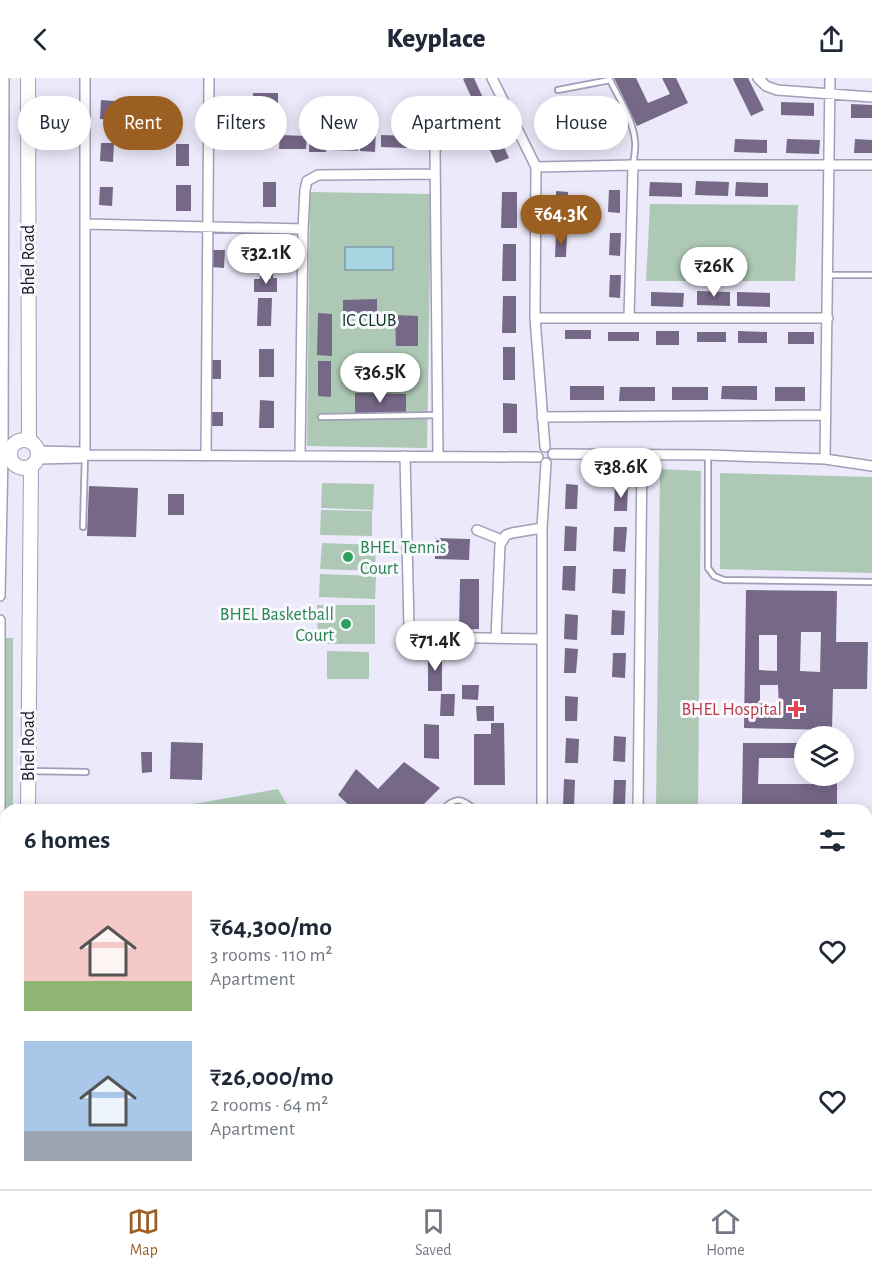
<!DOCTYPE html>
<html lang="en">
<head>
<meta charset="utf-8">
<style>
	body { margin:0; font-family:"Alegreya Sans",sans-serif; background:#f2f2f3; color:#1f2937; height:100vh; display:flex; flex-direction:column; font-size:22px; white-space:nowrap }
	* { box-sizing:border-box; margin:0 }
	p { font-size:20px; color:#747a83 }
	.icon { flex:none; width:33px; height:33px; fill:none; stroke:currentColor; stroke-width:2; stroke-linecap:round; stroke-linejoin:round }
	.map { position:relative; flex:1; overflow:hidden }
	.side { position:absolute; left:0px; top:726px; width:873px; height:386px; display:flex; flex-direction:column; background:#fff; border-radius:18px 18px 0 0; box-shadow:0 3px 15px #0003 }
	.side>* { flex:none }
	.banner { position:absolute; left:18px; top:18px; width:837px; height:54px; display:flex; gap:12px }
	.buttons { position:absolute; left:794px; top:648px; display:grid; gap:12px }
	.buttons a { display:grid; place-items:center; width:60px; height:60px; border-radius:50%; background:#fff; box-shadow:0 3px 15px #0003; font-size:30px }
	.price { position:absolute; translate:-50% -51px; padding:0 14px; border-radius:21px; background:#fff; color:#222; font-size:20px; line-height:39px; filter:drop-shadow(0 2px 3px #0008) }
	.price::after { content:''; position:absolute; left:50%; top:36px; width:18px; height:14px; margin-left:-9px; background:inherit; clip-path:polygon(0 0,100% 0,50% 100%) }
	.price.selected { background:#9b5f21; color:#fff }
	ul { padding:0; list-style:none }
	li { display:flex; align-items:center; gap:18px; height:150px; padding:0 24px }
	li span { display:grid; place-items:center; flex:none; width:168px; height:120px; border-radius:0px; color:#555 }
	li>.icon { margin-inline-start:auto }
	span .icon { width:72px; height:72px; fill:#fffc; stroke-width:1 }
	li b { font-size:26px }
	h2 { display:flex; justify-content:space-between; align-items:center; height:72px; padding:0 24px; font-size:26px }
	.chip { padding:0 21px; border-radius:27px; background:#fff; box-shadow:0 3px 15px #0003; font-size:21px; line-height:54px }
	.chip.selected { background:#9b5f21; color:#fff }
	header { display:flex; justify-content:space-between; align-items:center; height:78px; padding:0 24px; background:#fff; font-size:27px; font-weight:800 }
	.tab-bar { display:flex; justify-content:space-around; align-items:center; height:84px; border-top:2px solid #e0e1e3; background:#fff; font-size:16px; color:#747a83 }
	.tab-bar a { display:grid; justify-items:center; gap:3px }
	.tab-bar .selected { color:#9b5f21 }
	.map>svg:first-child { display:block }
</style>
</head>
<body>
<header><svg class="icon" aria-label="back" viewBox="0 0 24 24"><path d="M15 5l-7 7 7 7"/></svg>Keyplace<svg class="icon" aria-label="share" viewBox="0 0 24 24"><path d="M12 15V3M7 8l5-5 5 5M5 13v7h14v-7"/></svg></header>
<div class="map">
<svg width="872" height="1111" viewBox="0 0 872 1111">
	<rect width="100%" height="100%" fill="#ebe9fa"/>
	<path fill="#adc9b5" d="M310 114 431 116 427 370 307 368Z
		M650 126 798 127 795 203H646Z
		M660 391 701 393 698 732H656Z
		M720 395 872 399V495L720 491Z
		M322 405 374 406 373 432 321 430Z
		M321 432 372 433V458L320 457Z
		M322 465 376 467 375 493 320 491Z
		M320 496 376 498 375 521 319 519Z
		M317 527H375V566H318Z
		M0 560H13V732H6V784H0Z
		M327 573 369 574V601H327Z
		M278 711 290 732H159Z
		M91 1106H355L357 1111H90Z
		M400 1106H527V1111H400Z"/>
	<path fill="#a8d5e2" stroke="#7d9ca8" stroke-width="1.5" d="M345 169H393V192H345Z"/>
	<path fill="#766887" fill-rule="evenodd" d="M466 0H474L483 20 474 25 463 1Z
		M614 0H636L648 25 670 16 662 0H676L688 25 637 48Z
		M734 0H748L764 32 751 38 733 1Z
		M253 15H278V28H253Z
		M101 22 114 23 113 42 100 41Z
		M433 22 439 33 415 46 409 34Z
		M781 24 814 25V38L781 37Z
		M851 26 872 27V40H851Z
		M310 45 327 46 326 74H309Z
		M361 51H376L375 74 360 73Z
		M280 57 307 58 306 71H279Z
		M381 57 409 58 408 70 381 69Z
		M331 58 359 59 358 73 330 72Z
		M500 60 509 80 496 85 487 66Z
		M735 61 767 62V75L734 74Z
		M787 61 820 62 819 76 786 75Z
		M855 61 872 62V75H854Z
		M101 65H114L113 84 100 83Z
		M176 66H189V88H176Z
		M696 103 729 104 728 118 695 117Z
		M263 104H276V129H263Z
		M650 104 682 105V119L649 118Z
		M736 104 768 105V119L735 118Z
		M176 107H191V133H176Z
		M100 109H113L112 128 99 127Z
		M609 112H620V135L608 134Z
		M556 113 568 114 567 136H556Z
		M502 114H517V150H501Z
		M610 155H621L620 178 609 177Z
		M556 156 567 157 566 179H555Z
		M503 166H516V203H502Z
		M211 172H225L224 190 211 189Z
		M262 183 275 184V195H262Z
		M271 196H273V200H277V214H254V201H260V198H265V201H271Z
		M610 197H621L620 220 609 219Z
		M697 213 730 214V228L697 227Z
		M651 214 684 215 683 229 651 228Z
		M737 214 770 215V229L737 228Z
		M503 218H516V255H502Z
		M258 220H272L271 248H257Z
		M377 221V237L343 238V222Z
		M318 235 332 236V278L317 277Z
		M395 237 418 238V268H396Z
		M565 252H591V261H565Z
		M656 253H679V267H656Z
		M738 253 767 254V265H738Z
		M608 254H639V263H608Z
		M697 254H726V264H697Z
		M788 254H814V266H788Z
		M503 269H515V302H503Z
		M259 271H274V299H259Z
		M210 282H221V301H210Z
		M318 283H331V319L318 318Z
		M570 308H604V322H570Z
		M722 308H757V322L721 321Z
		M620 309H655V323H619Z
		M672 309H708V322H672Z
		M775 309H805V323H775Z
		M355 315 406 316V337L355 336Z
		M260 322 274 323V350H259Z
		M503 325 517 326V355H503Z
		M211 334H223V348H211Z
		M566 406 578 407 577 431H565Z
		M89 408 138 410 136 459 87 458Z
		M615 408 628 409 627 433H614Z
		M168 416H184V437H168Z
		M565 448 577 449 576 473H564Z
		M614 449H627L625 474 613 473Z
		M435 460 470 461 469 482 435 481Z
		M563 488H576L575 513 562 512Z
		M613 491H626L625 516 612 515Z
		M460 501H479V551L459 552Z
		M746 512 837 513 836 564H868L867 611H833L832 652 744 650ZM801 554H821L820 594 800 593ZM759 557H777V593L759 592ZM760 607H778L779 633H760Z
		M612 532 625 533 624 557H611Z
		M565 536 578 537 577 562 564 561Z
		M565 570 578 571 576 595H564Z
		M428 574H442V613H428Z
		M613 575H626L625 600 612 599Z
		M462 607H479L478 622 462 621Z
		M441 616H455L454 638H440Z
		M565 618 578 619 577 643H565Z
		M476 628H494V643H477Z
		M491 645H504L505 707H474V656H491Z
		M424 646 439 647V681L424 680Z
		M614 658 626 659 625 684 613 683Z
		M566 660 579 661 578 685H565Z
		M171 664 203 665 202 702 170 701Z
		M743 665H804V680H759L758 706H819V698H837V727L742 726Z
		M141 674H152V694L142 695Z
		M404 684 440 710 418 732H354L338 717 356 691 378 711Z
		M564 701 575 702 574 728H563Z
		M614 702H626L625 727 613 726Z
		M562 1106H586V1111H562Z"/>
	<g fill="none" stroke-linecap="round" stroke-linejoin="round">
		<g stroke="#a19eb8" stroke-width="8">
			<path id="lane" d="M609 0C618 19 633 41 635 63 636 71 634 79 633 87
				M558 12 610 2
				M828 197H872
				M321 339 438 337
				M708 377V490L714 498 724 502 872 504
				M83 449 85 377
				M30 693 86 694
				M442 732C457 717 461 721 476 732"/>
		</g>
		<g stroke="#a19eb8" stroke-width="12">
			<path id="street" d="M492 0 536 89 535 240 545 369
				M758 0 766 8 777 12 872 19
				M536 89 633 87H872
				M85 146 303 151
				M535 240H828
				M629 240 633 87
				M542 339 826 337
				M38 373 81 374 85 377
				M553 376 708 377 825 381 872 388
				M85 377V0
				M206 377 209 0
				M300 377 303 151 305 112 307 103 318 97 435 96
				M405 378 409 549 413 556 426 559 541 561
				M438 378 435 72 440 64 470 47
				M37 381 81 380 85 377 538 379
				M825 381 830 0
				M477 452 502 462
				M0 518 3 377 4 0
				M0 542V736L3 896V1111
				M496 560 500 467 506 457 512 455 542 450
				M542 732V450L546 385
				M638 732 642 377
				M867 750H872
				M867 1035H872
				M386 1106V1111
				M539 1111V1106
				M682 1111 687 1109 872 1111"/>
		</g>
		<g stroke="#a19eb8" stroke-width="16">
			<path id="secondary" d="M28 0 29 363
				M10 376a14 14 0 1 1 28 0a14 14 0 1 1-28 0Z
				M28 732 31 388
				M32 1106V1111"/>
		</g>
		<use href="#lane" stroke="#fff" stroke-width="4.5"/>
		<use href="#street" stroke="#fff" stroke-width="9"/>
		<use href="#secondary" stroke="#fff" stroke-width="14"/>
	</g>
	<g fill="#2e9e5b" stroke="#f8f8fe" stroke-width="2">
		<circle cx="348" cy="479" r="6"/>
		<circle cx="346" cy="546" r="6"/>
	</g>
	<path fill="#e0444e" stroke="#f8f8fe" stroke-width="2" d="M793 622h6v6h6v6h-6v6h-6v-6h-6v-6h6z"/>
	<g text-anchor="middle" stroke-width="6" stroke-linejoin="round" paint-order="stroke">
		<g font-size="18" fill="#1a1822" stroke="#f8f8fe">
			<text transform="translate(28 182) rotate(-90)" y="6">Bhel Road</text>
			<text transform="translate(28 668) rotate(-90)" y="6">Bhel Road</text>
		</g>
		<g font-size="18" fill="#0a351d" stroke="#f8f8fe">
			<text x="369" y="248">IC CLUB</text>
		</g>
		<g font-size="18" fill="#27864d" stroke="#f8f8fe" text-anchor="start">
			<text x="360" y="475">BHEL Tennis<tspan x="360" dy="21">Court</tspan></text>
			<text x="334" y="542" text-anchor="end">BHEL Basketball<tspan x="334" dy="21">Court</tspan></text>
		</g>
		<g font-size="18" fill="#be3a42" stroke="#f8f8fe" text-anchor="end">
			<text x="782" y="637">BHEL Hospital</text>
		</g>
	</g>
</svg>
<div class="buttons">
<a><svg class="icon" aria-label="layers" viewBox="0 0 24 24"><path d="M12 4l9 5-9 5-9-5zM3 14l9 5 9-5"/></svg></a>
</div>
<b class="price selected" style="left:561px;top:168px">₹64.3K</b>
<b class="price" style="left:266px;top:207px">₹32.1K</b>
<b class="price" style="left:714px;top:220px">₹26K</b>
<b class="price" style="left:380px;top:326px">₹36.5K</b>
<b class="price" style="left:621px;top:421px">₹38.6K</b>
<b class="price" style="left:435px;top:594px">₹71.4K</b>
<div class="banner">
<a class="chip">Buy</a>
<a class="chip selected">Rent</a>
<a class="chip">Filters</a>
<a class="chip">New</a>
<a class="chip">Apartment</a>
<a class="chip">House</a>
</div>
<section class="side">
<h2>6 homes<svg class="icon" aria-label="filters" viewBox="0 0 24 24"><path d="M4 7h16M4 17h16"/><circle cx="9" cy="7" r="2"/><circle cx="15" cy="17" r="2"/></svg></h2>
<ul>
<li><span style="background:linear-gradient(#f6c9c9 75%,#8fb573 0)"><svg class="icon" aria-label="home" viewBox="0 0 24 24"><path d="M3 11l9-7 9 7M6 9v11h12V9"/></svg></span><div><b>₹64,300/mo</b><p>3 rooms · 110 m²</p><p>Apartment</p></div><svg class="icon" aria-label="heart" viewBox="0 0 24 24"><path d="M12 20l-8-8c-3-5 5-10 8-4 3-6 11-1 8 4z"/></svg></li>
<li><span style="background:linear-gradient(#a9c7e8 75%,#9aa5b1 0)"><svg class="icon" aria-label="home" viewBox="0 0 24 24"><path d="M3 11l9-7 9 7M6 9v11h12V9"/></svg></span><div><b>₹26,000/mo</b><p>2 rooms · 64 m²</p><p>Apartment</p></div><svg class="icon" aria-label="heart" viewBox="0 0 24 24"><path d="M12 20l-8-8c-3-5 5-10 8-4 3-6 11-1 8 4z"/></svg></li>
</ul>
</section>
</div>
<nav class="tab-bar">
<a class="selected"><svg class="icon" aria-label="map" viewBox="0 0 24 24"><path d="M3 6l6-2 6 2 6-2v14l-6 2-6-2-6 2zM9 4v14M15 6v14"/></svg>Map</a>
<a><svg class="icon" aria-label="saved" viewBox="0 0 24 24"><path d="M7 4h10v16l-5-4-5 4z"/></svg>Saved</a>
<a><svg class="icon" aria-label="home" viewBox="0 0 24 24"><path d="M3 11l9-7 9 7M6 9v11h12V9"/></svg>Home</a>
</nav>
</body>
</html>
